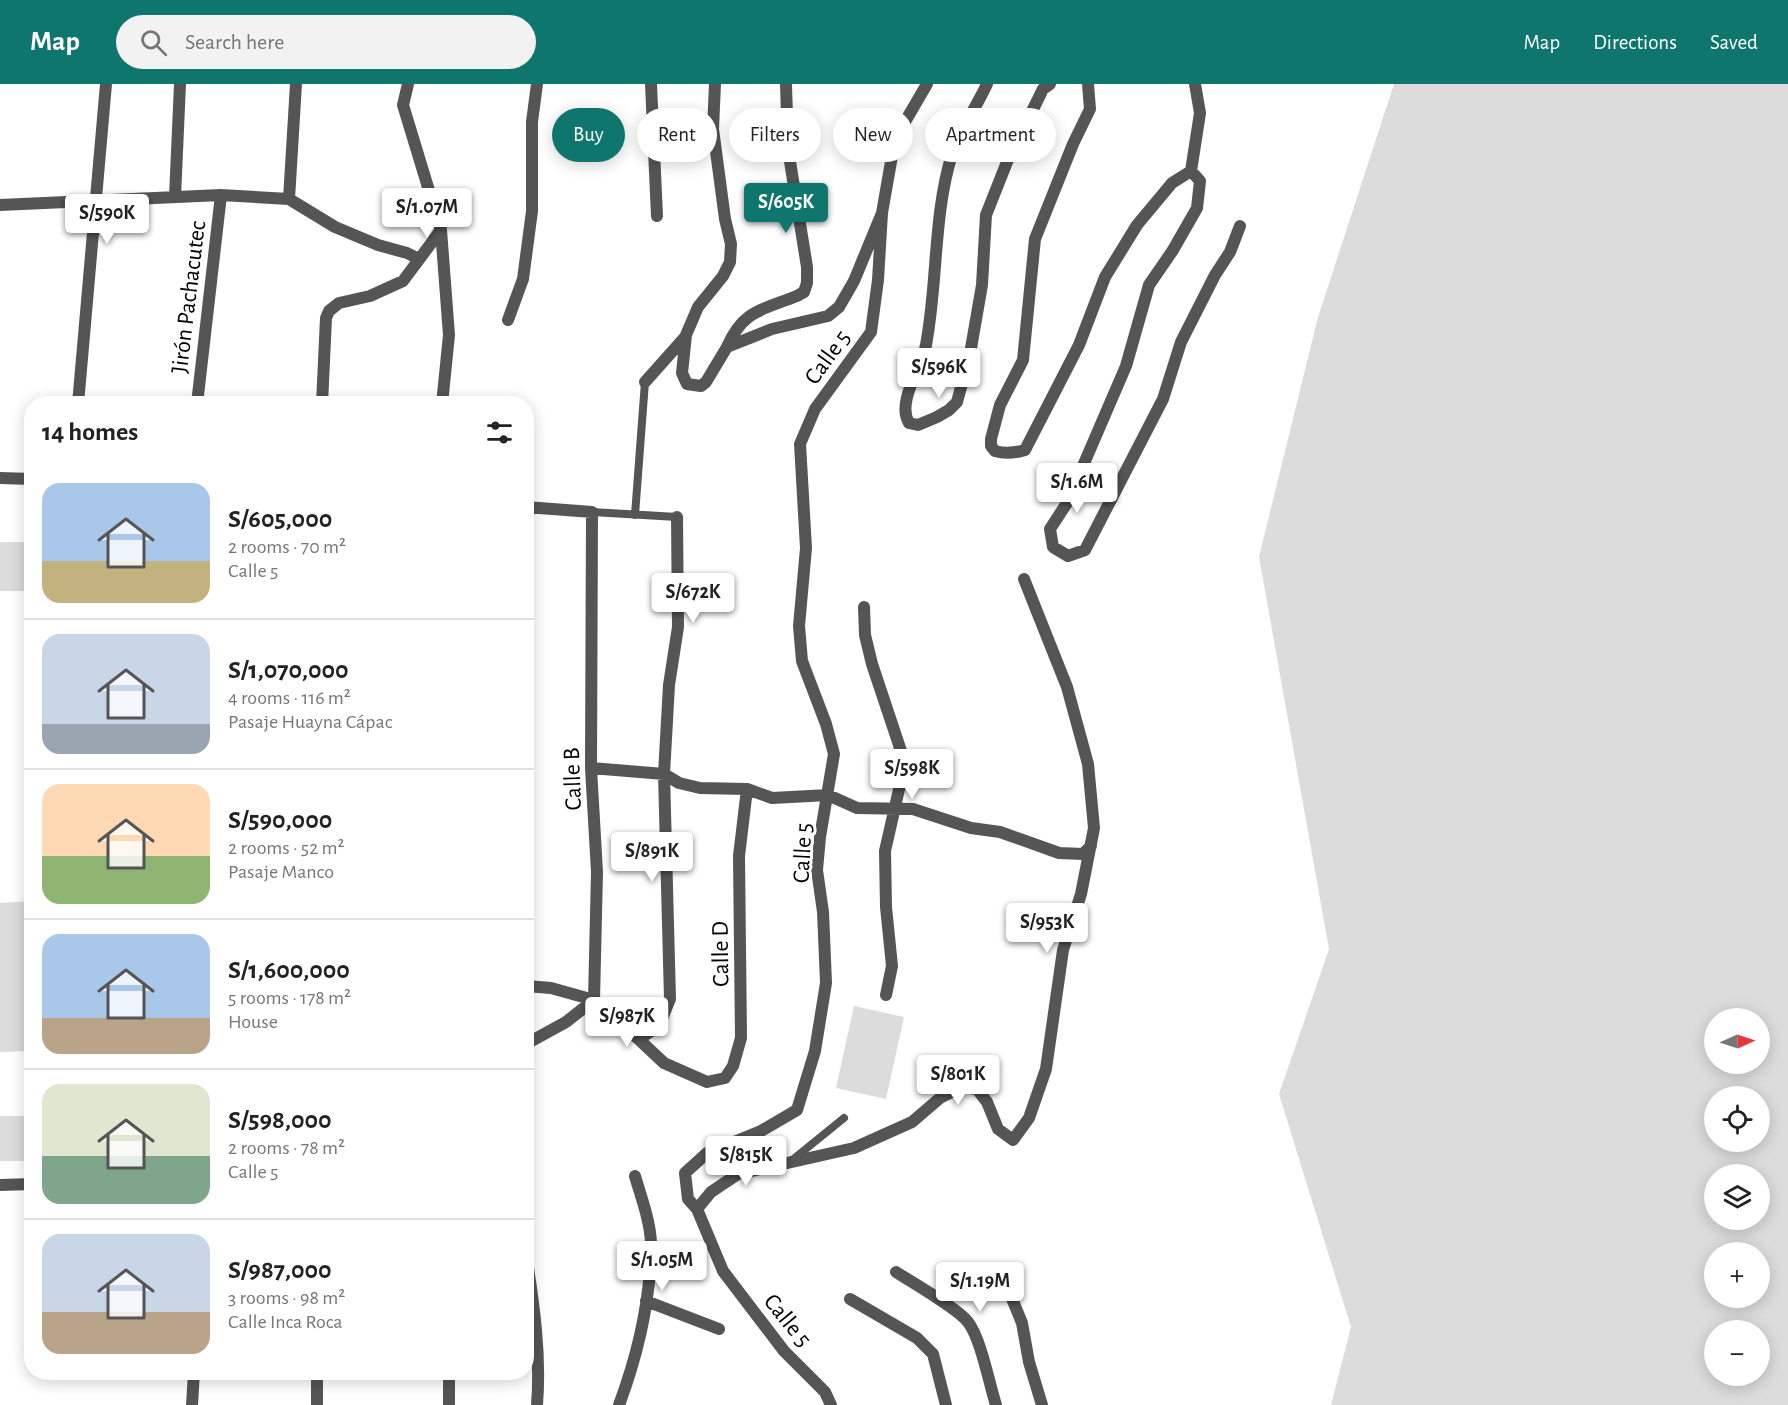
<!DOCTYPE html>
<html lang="en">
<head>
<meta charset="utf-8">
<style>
	body { margin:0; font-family:"Alegreya Sans",sans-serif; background:#f2f2f2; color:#222; height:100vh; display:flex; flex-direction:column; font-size:22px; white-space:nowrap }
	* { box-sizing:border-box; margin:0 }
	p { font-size:20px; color:#767676 }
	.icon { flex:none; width:33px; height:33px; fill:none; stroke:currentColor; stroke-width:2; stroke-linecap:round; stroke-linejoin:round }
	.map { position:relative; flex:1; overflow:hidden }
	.sheet { position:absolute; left:24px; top:312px; width:510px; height:984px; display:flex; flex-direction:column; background:#fff; border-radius:24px; box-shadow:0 3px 15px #0003 }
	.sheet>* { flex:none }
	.hud { position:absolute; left:552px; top:24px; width:570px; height:54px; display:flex; gap:12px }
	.needle { width:39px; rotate:87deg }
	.tools { position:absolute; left:1704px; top:924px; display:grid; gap:12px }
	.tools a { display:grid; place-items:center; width:66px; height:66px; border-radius:50%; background:#fff; box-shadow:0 3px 15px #0003; font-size:30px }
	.price { position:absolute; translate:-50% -51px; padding:0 14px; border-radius:6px; background:#fff; color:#222; font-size:20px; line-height:39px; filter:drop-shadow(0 2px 3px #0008) }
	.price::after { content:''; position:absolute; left:50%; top:36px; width:18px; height:14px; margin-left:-9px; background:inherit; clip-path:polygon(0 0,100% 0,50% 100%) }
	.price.on { background:#0f766e; color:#fff }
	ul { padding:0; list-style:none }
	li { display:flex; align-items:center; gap:18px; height:150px; padding:0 18px }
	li+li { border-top:2px solid #e0e0e0 }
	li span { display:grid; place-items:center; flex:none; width:168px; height:120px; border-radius:18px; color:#555 }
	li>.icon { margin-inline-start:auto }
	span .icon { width:72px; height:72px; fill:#fffc; stroke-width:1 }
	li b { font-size:26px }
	h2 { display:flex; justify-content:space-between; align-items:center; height:72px; padding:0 18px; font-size:26px }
	.chip { padding:0 21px; border-radius:27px; background:#fff; box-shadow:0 3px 15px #0003; font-size:21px; line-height:54px }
	.chip.on { background:#0f766e; color:#fff }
	header { display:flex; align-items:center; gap:36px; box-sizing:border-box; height:84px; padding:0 30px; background:#0f766e; color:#fff }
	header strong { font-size:28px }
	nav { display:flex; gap:33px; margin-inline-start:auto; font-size:21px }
	.search { width:420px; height:54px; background:#f2f2f2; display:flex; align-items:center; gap:15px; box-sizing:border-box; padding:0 21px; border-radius:33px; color:#767676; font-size:22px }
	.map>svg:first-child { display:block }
</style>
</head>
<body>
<header>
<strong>Map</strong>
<div class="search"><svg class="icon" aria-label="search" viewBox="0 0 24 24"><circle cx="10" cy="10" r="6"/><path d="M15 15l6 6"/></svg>Search here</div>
<nav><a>Map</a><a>Directions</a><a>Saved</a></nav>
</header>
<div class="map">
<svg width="1788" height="1321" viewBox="0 0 1788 1321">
	<rect width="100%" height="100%" fill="#fff"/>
	<path fill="#dcdcdc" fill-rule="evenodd" d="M1394 0H1788V1321H1331L1351 1243 1279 1010 1329 865 1259 473 1318 233ZM1714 934H1760V980H1714ZM1714 1012H1760V1058H1714ZM1714 1090H1760V1136H1714ZM1714 1168H1760V1214H1714ZM1714 1246H1760V1292H1714Z
		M0 458H27V507H0Z
		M31 817V967L0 968V819Z
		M854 922 904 933 886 1015 836 1004Z
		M0 1032H31V1077H0Z"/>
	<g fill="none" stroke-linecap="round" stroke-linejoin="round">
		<path stroke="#555" stroke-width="8" d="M592 428 677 433
			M635 431 645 298
			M791 1077 844 1034"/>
		<path stroke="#555" stroke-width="12" d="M408 0 403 21 441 146 449 251 442 320
			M651 0 657 132
			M715 0 713 45 725 135 731 160 730 178 723 192 698 223 686 251 682 289 687 300 701 302 706 298 727 263 772 245 828 232 839 223 854 197 882 129 895 55 927 0
			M987 0C977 22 959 48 952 70 933 132 938 197 926 261 922 283 896 318 909 339L918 341 937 333 949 326 957 318 970 270 982 201 986 131 1007 78 1043 5 1050 0
			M1088 0 1090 25 1073 60 1035 155 1023 276 1000 321 991 355V362L995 367C1005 370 1015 369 1025 366L1079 261 1105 193 1137 141 1172 99 1191 87 1200 29 1195 0
			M1191 87 1200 97 1197 124 1173 166 1149 201 1126 282 1067 419 1050 445 1053 463 1068 472 1085 466 1163 315 1181 258 1215 191 1230 168 1240 142
			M175 113 180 0
			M289 115 296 0
			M0 121 221 111 289 115 335 143 378 161 407 169 419 175
			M508 236 523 195 532 127V38L537 0
			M727 263C743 226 762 226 797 212L804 208 807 199V183L788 65 786 0
			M645 298 686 252
			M78 320 106 0
			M197 320 221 111
			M322 320 326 234 329 227 339 219 370 212 403 197 441 146
			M0 394 32 395
			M526 423 592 428 591 684 597 788 594 916 566 938 526 960
			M526 451 529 423
			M864 523 865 551 872 580 905 679 885 767 886 823 892 882 886 911
			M591 684 664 690 679 699 700 704 747 705 772 714 828 711 857 724 913 725 971 744 1000 748 1059 769 1083 770 1091 762
			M526 902 551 904 594 916 616 934 664 979 707 998 725 994 733 982 741 954 739 772 747 705
			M639 955 659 942 670 915 664 690 669 601 678 543 677 433
			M0 1101 32 1100
			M697 1125 711 1108 738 1090 854 1064 912 1038 940 1014 962 1003 977 1005 987 1018 998 1045 1013 1056 1029 1034 1046 985 1063 866 1081 810 1094 744 1088 680 1067 603 1024 495
			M526 1171C534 1221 541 1271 537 1321
			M896 1188C913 1199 957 1224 968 1238 981 1255 989 1299 996 1321
			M1004 1195 1022 1239 1029 1278 1042 1321
			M850 1215 917 1254 933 1270 946 1321
			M646 1217 719 1245
			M317 1288V1321
			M449 1288V1321
			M192 1321 194 1288
			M619 1321C638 1270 651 1214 651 1159 650 1136 641 1113 635 1092
			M831 1321 825 1308 784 1267 723 1187 697 1125 688 1115 685 1089 707 1069 761 1047 797 1026 815 967 826 899 823 828 817 786 820 753 834 670 826 640 802 577 799 542 806 464 800 360 815 325 871 248 878 196 882 129"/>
	</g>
	<g text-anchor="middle" stroke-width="6" stroke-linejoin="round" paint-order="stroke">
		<g font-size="24" fill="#000" stroke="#fff">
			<text transform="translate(188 213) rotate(-83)" y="8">Jirón Pachacutec</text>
			<text transform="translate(827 273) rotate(-54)" y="8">Calle 5</text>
			<text transform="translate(572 695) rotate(-92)" y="8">Calle B</text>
			<text transform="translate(802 769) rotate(-87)" y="8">Calle 5</text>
			<text transform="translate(720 870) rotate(-91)" y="8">Calle D</text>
			<text transform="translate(788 1236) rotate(51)" y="8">Calle 5</text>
		</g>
	</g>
</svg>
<div class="tools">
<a><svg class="needle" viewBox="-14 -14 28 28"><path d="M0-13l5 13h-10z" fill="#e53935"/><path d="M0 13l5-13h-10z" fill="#767676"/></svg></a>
<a><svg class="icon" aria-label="locate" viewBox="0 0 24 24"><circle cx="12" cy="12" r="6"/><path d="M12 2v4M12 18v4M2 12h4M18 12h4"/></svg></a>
<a><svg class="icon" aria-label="layers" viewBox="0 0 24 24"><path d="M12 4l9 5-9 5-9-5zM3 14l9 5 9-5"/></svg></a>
<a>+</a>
<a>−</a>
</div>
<b class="price on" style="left:786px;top:150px">S/605K</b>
<b class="price" style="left:427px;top:155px">S/1.07M</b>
<b class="price" style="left:107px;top:161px">S/590K</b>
<b class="price" style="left:939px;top:315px">S/596K</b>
<b class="price" style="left:1077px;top:430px">S/1.6M</b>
<b class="price" style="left:693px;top:540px">S/672K</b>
<b class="price" style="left:912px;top:716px">S/598K</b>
<b class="price" style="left:652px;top:799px">S/891K</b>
<b class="price" style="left:1047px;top:870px">S/953K</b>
<b class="price" style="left:627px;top:964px">S/987K</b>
<b class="price" style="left:958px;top:1022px">S/801K</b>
<b class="price" style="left:746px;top:1103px">S/815K</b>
<b class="price" style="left:662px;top:1208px">S/1.05M</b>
<b class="price" style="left:980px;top:1229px">S/1.19M</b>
<div class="hud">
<a class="chip on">Buy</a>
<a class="chip">Rent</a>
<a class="chip">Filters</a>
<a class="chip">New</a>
<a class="chip">Apartment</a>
</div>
<section class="sheet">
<h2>14 homes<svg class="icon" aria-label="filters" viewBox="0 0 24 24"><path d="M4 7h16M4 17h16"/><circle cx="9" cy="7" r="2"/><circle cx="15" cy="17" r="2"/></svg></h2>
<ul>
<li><span style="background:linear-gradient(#a9c7e8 65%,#c2b280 0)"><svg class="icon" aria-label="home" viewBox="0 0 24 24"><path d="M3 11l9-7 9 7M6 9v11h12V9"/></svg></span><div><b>S/605,000</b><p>2 rooms · 70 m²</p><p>Calle 5</p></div></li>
<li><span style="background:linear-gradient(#c9d6e8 75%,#9aa5b1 0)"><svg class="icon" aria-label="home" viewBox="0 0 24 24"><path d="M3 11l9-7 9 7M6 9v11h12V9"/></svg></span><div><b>S/1,070,000</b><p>4 rooms · 116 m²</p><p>Pasaje Huayna Cápac</p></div></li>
<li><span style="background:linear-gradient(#ffd9b3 60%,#8fb573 0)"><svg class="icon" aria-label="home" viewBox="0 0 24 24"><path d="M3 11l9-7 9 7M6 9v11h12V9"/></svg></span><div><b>S/590,000</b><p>2 rooms · 52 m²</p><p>Pasaje Manco</p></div></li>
<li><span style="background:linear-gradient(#a9c7e8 70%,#b9a48a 0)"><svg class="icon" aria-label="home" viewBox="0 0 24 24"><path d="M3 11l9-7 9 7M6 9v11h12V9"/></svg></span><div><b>S/1,600,000</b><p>5 rooms · 178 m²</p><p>House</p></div></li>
<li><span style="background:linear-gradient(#dfe7d0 60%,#7fa58c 0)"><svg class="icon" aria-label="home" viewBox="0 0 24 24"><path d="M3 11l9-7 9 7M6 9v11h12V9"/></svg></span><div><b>S/598,000</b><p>2 rooms · 78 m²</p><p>Calle 5</p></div></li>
<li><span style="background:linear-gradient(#c9d6e8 65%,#b9a48a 0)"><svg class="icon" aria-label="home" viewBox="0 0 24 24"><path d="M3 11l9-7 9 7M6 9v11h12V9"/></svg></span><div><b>S/987,000</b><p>3 rooms · 98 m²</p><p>Calle Inca Roca</p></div></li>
</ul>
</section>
</div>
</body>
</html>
